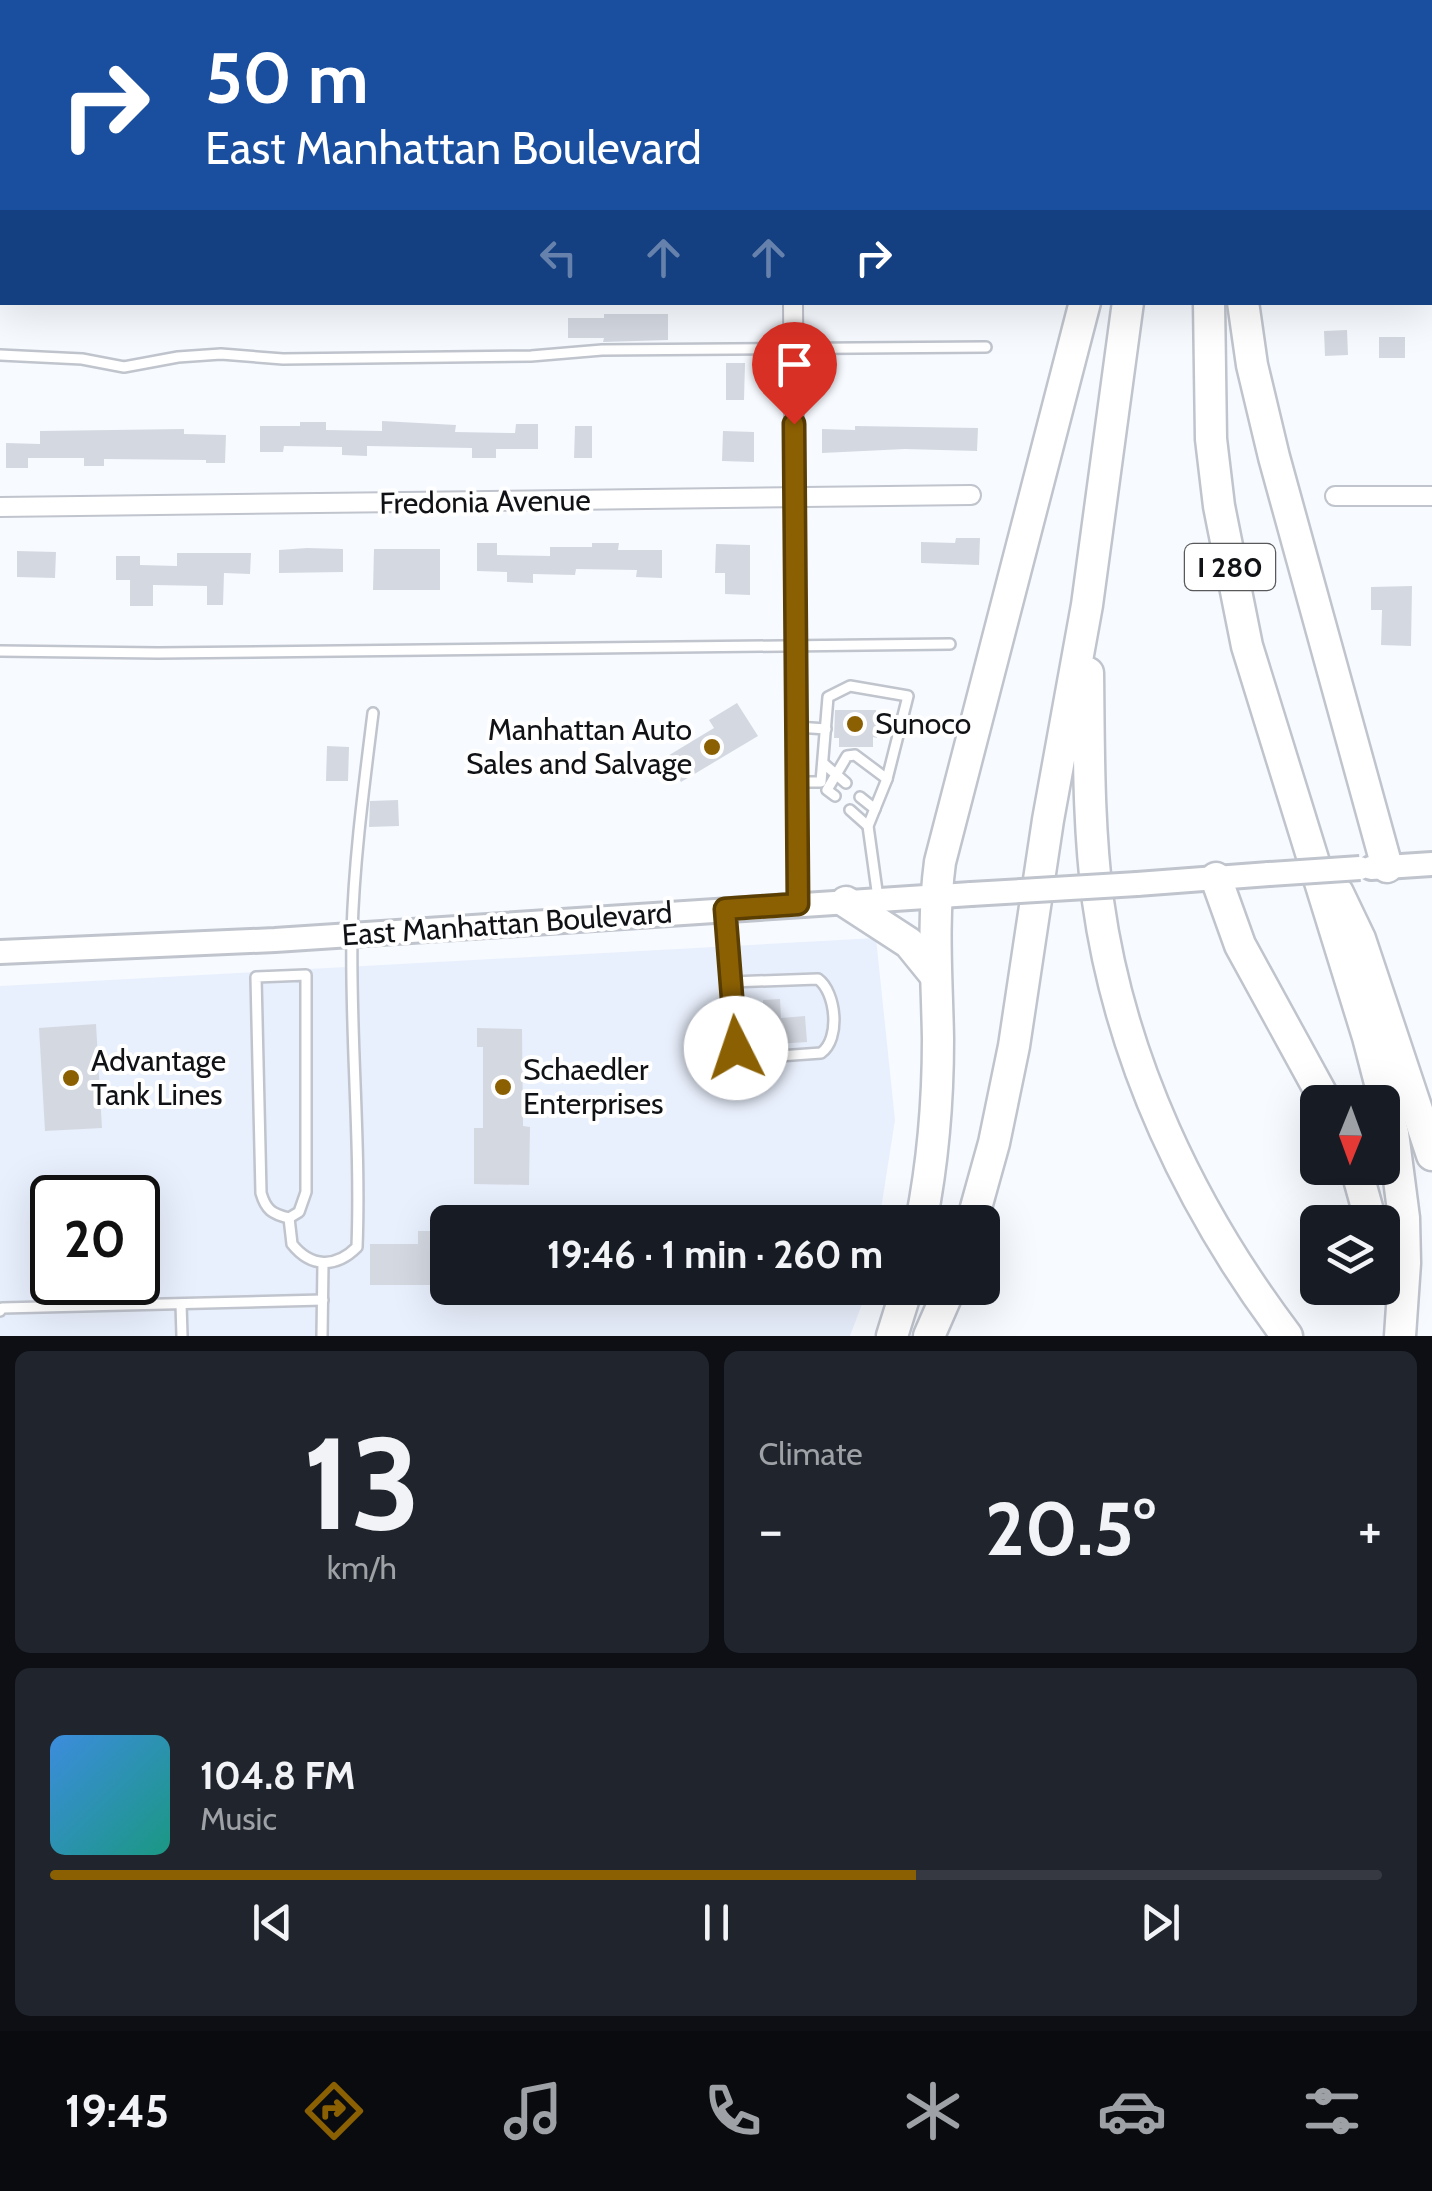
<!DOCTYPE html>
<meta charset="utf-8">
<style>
:root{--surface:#171b24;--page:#20242c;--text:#f1f3f6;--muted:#9ea1a6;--line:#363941;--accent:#8b6003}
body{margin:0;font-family:Cabin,sans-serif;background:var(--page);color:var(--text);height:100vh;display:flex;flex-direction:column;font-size:38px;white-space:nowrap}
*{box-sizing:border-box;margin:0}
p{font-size:32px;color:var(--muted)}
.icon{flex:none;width:55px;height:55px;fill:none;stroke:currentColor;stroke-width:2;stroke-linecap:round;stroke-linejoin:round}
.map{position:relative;height:1336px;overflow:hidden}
.details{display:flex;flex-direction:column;gap:15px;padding:15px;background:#0d0f14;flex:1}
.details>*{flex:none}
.guide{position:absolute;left:0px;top:0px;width:1432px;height:305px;box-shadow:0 10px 40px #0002;background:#1a4fa0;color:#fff;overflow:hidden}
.needle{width:65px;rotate:181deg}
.buttons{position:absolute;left:1300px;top:1085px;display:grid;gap:20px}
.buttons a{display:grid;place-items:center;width:100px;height:100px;border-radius:15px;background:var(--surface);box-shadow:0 10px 40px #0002;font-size:50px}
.speed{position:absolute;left:30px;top:1175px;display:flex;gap:20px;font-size:50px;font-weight:700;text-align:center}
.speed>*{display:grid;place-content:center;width:130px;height:130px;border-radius:50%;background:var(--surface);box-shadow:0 10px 40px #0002;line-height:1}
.speed .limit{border:5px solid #111;border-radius:15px;background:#fff;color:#111}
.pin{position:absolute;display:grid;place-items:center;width:85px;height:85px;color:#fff;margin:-102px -42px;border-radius:50% 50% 50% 0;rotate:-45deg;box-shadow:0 0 10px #0007}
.pin .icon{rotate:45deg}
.me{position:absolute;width:110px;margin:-55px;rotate:356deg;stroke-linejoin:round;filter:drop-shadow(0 0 8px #0008)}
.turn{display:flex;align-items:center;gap:35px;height:210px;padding:0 40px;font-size:45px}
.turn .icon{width:130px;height:130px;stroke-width:2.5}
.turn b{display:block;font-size:70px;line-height:85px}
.lanes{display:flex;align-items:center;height:95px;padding:0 40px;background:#0003;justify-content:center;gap:50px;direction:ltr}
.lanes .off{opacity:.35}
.big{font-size:75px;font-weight:800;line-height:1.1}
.details .card{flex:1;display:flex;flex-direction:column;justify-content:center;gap:15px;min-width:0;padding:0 35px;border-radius:15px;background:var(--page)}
.details .dial{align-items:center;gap:0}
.dial b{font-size:130px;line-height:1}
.song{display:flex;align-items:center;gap:30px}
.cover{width:120px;height:120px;border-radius:15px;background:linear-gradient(135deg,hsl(210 70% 55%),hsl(170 70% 35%))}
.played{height:10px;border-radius:5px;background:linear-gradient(90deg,var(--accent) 65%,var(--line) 65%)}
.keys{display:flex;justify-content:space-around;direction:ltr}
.heat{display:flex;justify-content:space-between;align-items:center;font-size:55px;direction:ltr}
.details .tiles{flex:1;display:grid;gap:15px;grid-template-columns:1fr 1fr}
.card:last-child{grid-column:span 2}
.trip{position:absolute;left:430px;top:1205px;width:570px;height:100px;border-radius:15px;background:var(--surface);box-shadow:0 10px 40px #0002;font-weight:800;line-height:100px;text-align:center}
.menu{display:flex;height:160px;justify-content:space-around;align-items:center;background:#090b0e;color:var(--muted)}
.menu .icon{width:70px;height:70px}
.menu .selected{color:var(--accent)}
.menu b{font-size:45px;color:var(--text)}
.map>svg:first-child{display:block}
.built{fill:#e9f0fd;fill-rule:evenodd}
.building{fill:#d4d8e1}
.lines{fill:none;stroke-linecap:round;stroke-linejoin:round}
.lane-casing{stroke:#c0c4cd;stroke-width:14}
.street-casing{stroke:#c0c4cd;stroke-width:22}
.secondary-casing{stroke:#c0c4cd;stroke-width:28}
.highway-casing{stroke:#c0c4cd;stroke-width:35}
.lane{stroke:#fff;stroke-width:9}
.street{stroke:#fff;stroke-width:18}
.secondary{stroke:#fff;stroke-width:22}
.highway{stroke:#fff;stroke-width:30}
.secondary-bridge-casing{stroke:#c0c4cd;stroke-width:28;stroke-linecap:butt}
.secondary-bridge{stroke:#fff;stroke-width:22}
.route-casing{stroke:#5a3e02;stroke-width:25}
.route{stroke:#8b6003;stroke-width:18}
.poi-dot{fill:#8b6003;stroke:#fff;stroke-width:4}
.labels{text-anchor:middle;stroke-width:8;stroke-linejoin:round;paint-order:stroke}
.shield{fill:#fff;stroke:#58595b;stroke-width:2.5}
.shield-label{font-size:28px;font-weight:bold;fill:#101215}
.street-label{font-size:30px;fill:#101215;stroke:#fff}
.poi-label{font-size:30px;fill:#101215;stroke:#fff;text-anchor:start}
</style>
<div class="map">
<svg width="1432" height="1336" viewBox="0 0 1432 1336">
<rect width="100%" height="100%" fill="#f7faff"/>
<path class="built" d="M876,938L895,1120L879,1222H448V1288H868L850,1336H0V986ZM52,1198H138V1282H52Z"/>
<g class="building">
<path d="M604,314H668V340L603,342L604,338H568V318H604Z"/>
<path d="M1347,330L1348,355L1325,356L1324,331Z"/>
<rect x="1379" y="337" width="26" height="21"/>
<path d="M726,363H745L744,400H726Z"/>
<path d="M382,421L456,425L455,432L515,433L516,424H538V449H496V458H472V448L367,446V456L342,455V447L284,446L283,452H260V426H300V422H326V430L382,431Z"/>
<path d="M575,426H592V458H574Z"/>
<path d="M855,426L978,428L977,451L905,449L822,453V429L855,430Z"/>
<path d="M184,429V434L226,435L225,463H206V460L104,459V466H84V458H28V468H6V443L40,444V431Z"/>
<path d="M723,431L754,432V462L722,461Z"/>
<path d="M956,538H980L979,565L921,563V542L955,543Z"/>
<path d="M477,543H497V555L550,556V547H592V543H619L618,550H662V578L636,577L637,570L576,569L575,575L533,574V583L507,582V572L477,571Z"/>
<path d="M716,544L750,545V595L725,594V573H715Z"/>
<path d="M307,548L343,549V572L279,573V550Z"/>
<path d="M374,549H440V590H373Z"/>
<path d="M17,551L56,552L55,578L17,577Z"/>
<path d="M177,553H251L250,574L224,573L223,605H207V586L153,585V606H130V580H116V556H140V565L177,566Z"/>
<path d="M1412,586L1411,646L1381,645L1382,610H1371V587Z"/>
<path d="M737,703L758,736L681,782L666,757L714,728L709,720Z"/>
<path d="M835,710H876L877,738L873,737V747H839V738H834Z"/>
<path d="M327,746L349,747L348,781H326Z"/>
<path d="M398,800L399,826L369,827L370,801Z"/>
<path d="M780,999L781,1018L805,1016L807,1042L762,1045L763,1000Z"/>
<path d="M96,1024L102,1128L45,1131L39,1028Z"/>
<path d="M477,1028L522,1029L523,1126L530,1127L529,1185L474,1184V1128H483V1047H477Z"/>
<path d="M418,1231H448V1285H370V1244H418Z"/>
</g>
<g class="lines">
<defs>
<g id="lane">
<path d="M1310,0V2"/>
<path d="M0,355L82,359L124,367L178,357L221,354L283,359L531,356L602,350L986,347"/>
<path d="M0,651L158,653L950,644"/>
<path d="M797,727L826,729"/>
<path d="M823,763L846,783"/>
<path d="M797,782H821L828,697L850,686L908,696L887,779L868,826L878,898"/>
<path d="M835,796L827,790L847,756L855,755L887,779"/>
<path d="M860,797L875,809"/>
<path d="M850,810L868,826"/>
<path d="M725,911L736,1048L741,1055L750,1058L821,1053C841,1039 836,992 818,979L731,982"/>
<path d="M306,975V1192L299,1212L289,1218C272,1214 266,1210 261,1193L256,977Z"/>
<path d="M289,1218L292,1244C311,1268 336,1268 357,1247C361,1142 350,1038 352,933C354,860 364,786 373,713"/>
<path d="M181,1304L182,1336"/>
<path d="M0,1311L2,1308L323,1300"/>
<path d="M322,1336L323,1263"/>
</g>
<g id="street">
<path d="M791,0V2"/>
<path d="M124,2L125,0"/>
<path d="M1430,195H1432"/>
<path d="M0,288L2,282"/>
<path d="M793,302L798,903"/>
<path d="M1335,496H1432"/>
<path d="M0,507L971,495"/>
</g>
<g id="secondary">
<path d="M1371,868L1432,864"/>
<path d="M1137,884L1269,874"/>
<path d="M0,952L275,940L971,894"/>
</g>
<g id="highway">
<path d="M1210,0V2"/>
<path d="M1156,2V0"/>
<path d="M1209,302L1211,439L1219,506L1247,646L1368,1037L1393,1133L1404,1218L1405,1263L1400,1336"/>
<path d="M1243,302L1252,365L1274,457L1387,867"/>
<path d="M1088,673C1089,749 1088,825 1098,901C1120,1060 1191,1209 1287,1336"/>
<path d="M1216,878L1240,945L1326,1102"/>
<path d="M1338,893L1360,939L1432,1155"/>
<path d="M846,902L909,943L935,975"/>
<path d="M1356,1168L1371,1222"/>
<path d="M921,1222C933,1162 938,1100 938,1039C937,979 932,922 940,862L1085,302"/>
<path d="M972,1222L994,1143L1014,1046L1048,820L1087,605L1128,302"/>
<path d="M892,1336L907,1288"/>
<path d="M929,1336L950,1288"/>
</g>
</defs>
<use href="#lane" class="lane-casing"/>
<use href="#street" class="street-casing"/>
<use href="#secondary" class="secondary-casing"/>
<use href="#highway" class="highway-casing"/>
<use href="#lane" class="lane"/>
<use href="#street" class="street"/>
<use href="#secondary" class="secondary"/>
<use href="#highway" class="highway"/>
<defs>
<g id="secondary-bridge">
<path d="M1269,874L1360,868"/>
<path d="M971,894L1137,884"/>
</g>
</defs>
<use href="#secondary-bridge" class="secondary-bridge-casing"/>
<use href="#secondary-bridge" class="secondary-bridge"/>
</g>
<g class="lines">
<defs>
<path id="route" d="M736,1048L725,909L798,904L794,424"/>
</defs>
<use href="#route" class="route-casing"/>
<use href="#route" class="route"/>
</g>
<g class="poi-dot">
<circle cx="855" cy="724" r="10"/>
<circle cx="712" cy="747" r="10"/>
<circle cx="71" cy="1078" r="10"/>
<circle cx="503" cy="1087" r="10"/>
</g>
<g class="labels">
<rect class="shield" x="1185" y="544" width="90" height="46" rx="8"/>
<g class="shield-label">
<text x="1230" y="577">I 280</text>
</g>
<g class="street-label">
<text transform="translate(485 502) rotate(-1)" y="10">Fredonia Avenue</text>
<text transform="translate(507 924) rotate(-4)" y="10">East Manhattan Boulevard</text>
</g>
<g class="poi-label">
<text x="875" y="734">Sunoco</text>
<text x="692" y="740" text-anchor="end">Manhattan Auto<tspan x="692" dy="34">Sales and Salvage</tspan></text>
<text x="91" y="1071">Advantage<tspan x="91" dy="34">Tank Lines</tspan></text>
<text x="523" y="1080">Schaedler<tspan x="523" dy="34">Enterprises</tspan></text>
</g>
</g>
</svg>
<div class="buttons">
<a><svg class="needle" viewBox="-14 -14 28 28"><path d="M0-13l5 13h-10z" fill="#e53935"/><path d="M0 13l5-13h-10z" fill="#9ea1a6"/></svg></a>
<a><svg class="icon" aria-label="layers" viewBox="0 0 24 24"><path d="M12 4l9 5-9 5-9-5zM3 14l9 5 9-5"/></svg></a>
</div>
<div class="speed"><div class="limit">20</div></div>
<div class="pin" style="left:794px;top:424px;background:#d93025"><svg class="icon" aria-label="arrive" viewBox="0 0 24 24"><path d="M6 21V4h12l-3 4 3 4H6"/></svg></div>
<svg class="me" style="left:736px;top:1048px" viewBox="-20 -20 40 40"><circle r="19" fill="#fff"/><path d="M0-13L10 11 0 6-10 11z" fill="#8b6003"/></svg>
<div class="trip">19:46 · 1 min · 260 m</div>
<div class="guide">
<div class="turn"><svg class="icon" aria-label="right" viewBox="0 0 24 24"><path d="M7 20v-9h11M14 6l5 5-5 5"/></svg><div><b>50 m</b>East Manhattan Boulevard</div></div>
<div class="lanes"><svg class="icon off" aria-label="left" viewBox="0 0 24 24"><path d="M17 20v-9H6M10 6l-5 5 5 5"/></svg><svg class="icon off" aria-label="ahead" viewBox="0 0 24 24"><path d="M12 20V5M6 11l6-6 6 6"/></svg><svg class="icon off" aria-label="ahead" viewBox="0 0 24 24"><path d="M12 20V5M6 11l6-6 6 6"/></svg><svg class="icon" aria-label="right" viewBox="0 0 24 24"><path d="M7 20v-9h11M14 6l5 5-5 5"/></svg></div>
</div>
</div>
<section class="details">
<div class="tiles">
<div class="card dial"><b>13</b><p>km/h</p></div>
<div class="card"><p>Climate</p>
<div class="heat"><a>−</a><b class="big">20.5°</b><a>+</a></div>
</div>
<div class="card">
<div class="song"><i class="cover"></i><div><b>104.8 FM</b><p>Music</p></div></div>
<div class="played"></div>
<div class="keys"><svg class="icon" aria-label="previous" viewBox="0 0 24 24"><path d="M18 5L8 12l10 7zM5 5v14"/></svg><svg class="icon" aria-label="pause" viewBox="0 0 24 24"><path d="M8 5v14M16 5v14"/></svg><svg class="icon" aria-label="next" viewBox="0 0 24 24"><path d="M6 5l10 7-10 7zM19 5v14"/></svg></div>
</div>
</div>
</section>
<nav class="menu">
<b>19:45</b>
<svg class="icon selected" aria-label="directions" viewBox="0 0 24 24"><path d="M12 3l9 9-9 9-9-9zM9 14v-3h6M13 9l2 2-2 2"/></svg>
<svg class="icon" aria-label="music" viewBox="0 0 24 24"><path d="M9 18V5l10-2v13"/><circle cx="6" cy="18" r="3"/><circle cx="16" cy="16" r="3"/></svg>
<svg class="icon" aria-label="phone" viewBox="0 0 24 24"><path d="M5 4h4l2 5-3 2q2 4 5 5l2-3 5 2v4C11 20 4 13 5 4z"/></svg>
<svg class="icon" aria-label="climate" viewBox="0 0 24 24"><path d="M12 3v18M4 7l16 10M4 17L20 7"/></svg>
<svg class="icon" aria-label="car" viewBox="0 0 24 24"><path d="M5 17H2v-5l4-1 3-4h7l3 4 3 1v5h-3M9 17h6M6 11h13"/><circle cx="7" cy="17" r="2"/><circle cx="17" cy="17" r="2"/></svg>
<svg class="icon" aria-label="filters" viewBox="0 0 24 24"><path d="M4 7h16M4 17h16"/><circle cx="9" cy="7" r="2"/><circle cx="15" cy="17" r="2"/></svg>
</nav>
